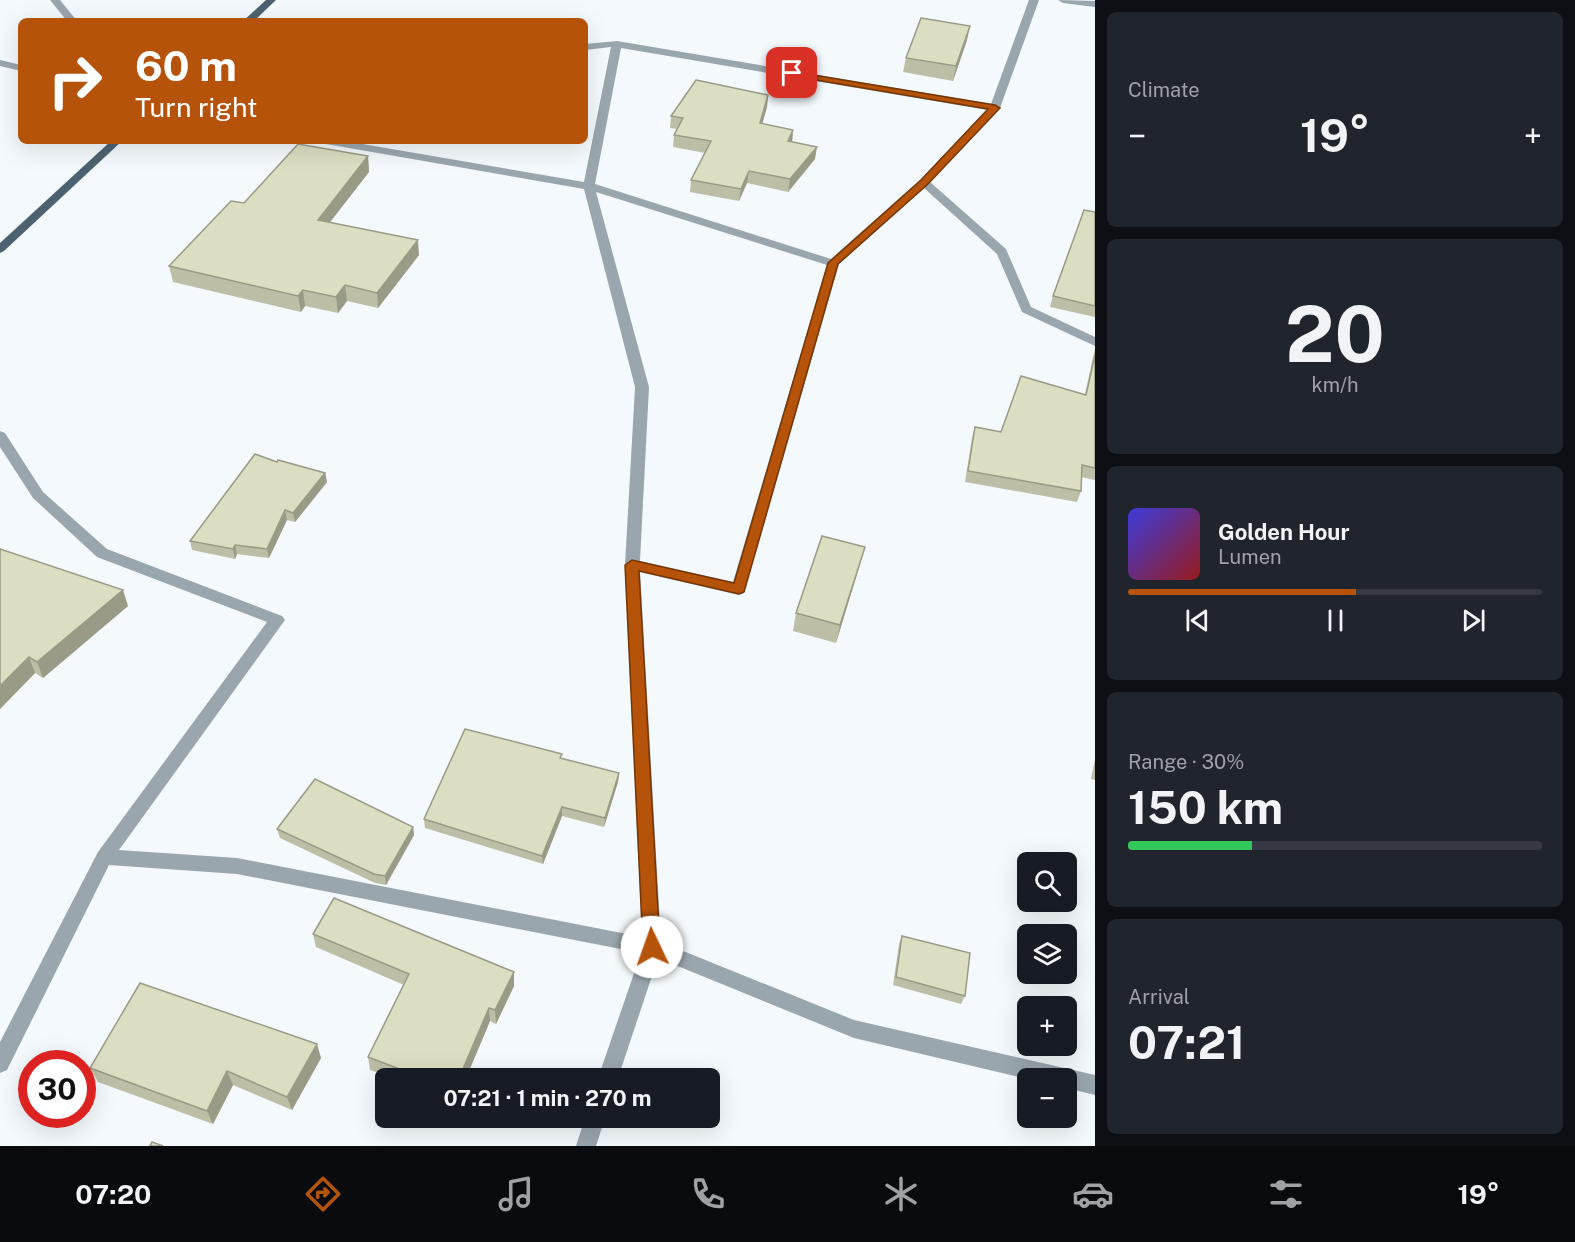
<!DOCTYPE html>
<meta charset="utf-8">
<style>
:root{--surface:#171b24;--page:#20242c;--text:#f1f3f6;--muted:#9ea1a6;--line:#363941;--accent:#b45309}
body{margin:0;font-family:"Public Sans",sans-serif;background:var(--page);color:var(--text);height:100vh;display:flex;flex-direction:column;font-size:22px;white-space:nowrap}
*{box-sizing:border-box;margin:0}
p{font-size:20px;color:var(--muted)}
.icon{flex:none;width:33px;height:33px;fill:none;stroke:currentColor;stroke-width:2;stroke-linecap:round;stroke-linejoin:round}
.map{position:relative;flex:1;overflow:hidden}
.sheet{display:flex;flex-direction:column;gap:12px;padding:12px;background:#0d0f14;width:480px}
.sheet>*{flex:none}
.guide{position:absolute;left:18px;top:18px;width:570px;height:126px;border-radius:9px;box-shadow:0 6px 24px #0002;background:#b45309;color:#fff;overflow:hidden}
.tools{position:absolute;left:1017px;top:852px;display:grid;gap:12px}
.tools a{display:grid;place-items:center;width:60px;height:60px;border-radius:9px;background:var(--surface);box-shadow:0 6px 24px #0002;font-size:30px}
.speed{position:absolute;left:18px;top:1050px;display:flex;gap:12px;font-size:30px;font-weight:700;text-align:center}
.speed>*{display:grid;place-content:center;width:78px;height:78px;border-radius:50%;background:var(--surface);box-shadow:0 6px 24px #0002;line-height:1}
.speed .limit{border:9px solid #d22;background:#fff;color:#111}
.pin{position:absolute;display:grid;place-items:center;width:51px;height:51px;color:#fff;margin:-26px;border-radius:12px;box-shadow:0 3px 9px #0006}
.me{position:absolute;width:66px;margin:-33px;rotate:357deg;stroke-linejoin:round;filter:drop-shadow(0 0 4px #0008)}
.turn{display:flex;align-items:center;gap:21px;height:126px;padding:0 18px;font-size:27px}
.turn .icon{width:78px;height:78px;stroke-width:2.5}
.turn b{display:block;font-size:42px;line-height:51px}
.big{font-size:45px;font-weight:700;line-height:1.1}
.sheet .tile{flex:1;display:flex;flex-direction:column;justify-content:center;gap:9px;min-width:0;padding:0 21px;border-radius:9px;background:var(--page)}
.sheet .dial{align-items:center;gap:0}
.dial b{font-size:78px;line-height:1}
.song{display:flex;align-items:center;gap:18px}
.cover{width:72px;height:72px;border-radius:9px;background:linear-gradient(135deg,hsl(240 70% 55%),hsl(0 70% 35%))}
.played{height:6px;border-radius:3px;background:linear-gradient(90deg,var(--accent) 55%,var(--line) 55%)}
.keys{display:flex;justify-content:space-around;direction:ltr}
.heat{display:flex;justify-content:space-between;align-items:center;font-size:33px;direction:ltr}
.charge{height:9px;border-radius:4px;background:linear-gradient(90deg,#34c759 30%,var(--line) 0)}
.trip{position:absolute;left:375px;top:1068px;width:345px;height:60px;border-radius:9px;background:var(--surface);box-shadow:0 6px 24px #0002;font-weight:700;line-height:60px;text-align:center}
.tab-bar{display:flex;height:96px;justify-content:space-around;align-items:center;background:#090b0e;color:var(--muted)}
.tab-bar .icon{width:42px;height:42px}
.tab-bar .active{color:var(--accent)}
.tab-bar b{font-size:27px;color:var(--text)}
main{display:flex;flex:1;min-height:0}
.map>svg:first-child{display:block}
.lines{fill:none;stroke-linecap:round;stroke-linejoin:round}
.minor{fill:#9aa6ae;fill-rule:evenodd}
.major{fill:#4d6270;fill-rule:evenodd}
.wall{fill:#bcbfa5}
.shaded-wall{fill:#999b86}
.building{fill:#dbdec0;stroke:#999b86;stroke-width:1.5}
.route{fill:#b45309;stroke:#753606;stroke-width:1.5}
</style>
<main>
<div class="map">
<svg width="1095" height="1146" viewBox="0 0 1095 1146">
<rect width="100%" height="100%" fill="#f3f9fc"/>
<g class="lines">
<g class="minor">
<path d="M50,0H60L77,21H67Z"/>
<path d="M1029,0H1039L1000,108L930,182L1006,249L1031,307L1095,337V346L1022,312L997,254L924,188L839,264L744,593L739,595L640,572L661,942L854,1020L1095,1075V1095L1066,1088V1078L1028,1079L854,1038L658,958L618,1078H598L641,953L237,874L109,865L7,1070L0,1073V1042L98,852L267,622L97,557L33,498L0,447V431L5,433L43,492L107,549L282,616L285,620L119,850L237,858L642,937L625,565L635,387L584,189L326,144L321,141H345L584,182L611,47L585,50V44L617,41L991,104ZM621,48L987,110L920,180L831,259L595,184ZM596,192L827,265L733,582L640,561L649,387Z"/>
<path d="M1058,0L1095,1V7L1063,3Z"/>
<path d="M0,60L21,65V71L0,66Z"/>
<path d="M585,1118H605L596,1146H576Z"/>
</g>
<g class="major">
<path d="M266,0H276L254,21H243Z"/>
<path d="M111,141H122L4,251L0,253V243Z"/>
</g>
</g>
<g class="wall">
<path d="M967,40L953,81L903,72L906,58Z"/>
<path d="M768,95L767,107L762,124L793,130L792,141L815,159L788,192L747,183L739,201L690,192L691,180L705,153L673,147L674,135L677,129L670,128L671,116Z"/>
<path d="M368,156L369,172L330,222L419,255L378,308L347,301L338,313L305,306L301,312L173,282L169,266L244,203Z"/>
<path d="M1095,212V317L1050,307L1053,296Z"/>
<path d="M1095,348V480L1081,477V491L1077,502L965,482L972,438L975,427L1001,432L1085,394Z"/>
<path d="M277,462L325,473L327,482L295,522L287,520L269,558L237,554L235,559L192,550L190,541Z"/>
<path d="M865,547L860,564L836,643L793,631L796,613Z"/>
<path d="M0,549L128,606L43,678L35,673L0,709Z"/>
<path d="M562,758L619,773L618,782L604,827L562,816L543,864L425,828L424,819Z"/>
<path d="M1095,759V780L1091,779Z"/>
<path d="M413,827L414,835L386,885L375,883L280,838L277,829Z"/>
<path d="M313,934L514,986L496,1024L490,1021L466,1078H393L370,1070L368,1057L404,985L316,947Z"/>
<path d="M902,936L965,996L961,1004L893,985L899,944Z"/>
<path d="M321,1058L292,1110L233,1085L213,1124L98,1082L90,1068Z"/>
</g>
<g class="shaded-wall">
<path d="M970,26L967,40L953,81L956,66Z"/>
<path d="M768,95L767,107L759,135L760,123Z"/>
<path d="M793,130L792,143L788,141Z"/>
<path d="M817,147L815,159L788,192L790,179Z"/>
<path d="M368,156L369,172L320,235L318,220Z"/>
<path d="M749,171L747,183L739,201L741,189Z"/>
<path d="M418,240L419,255L378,308L377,293Z"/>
<path d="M345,285L347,301L338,313L336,297Z"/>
<path d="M303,290L305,306L301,312L298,296Z"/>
<path d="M325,473L327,482L295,522L293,513Z"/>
<path d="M285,510L287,520L269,558L267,549Z"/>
<path d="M235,545L237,554L235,559L233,549Z"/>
<path d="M865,547L860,564L836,643L840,625Z"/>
<path d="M123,590L128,606L43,678L37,662Z"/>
<path d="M29,657L35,673L0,709V686Z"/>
<path d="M619,773L618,782L604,827L605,818Z"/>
<path d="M562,807V816L543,864L542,856Z"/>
<path d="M413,827L414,835L386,885L385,876Z"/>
<path d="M514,972V986L496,1024L495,1010Z"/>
<path d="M489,1008L490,1021L466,1078H459Z"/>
<path d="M317,1044L321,1058L292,1110L287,1097Z"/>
<path d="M227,1071L233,1085L213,1124L207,1111Z"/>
</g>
<g class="building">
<path d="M921,18L970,26L956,66L906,58Z"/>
<path d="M696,80L768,95L760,123L793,130L788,141L817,147L790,179L749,171L741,189L691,180L711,141L674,135L683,118L671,116Z"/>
<path d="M298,144L368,156L318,220L418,240L377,293L345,285L336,297L303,290L298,296L169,266L231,201L244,203Z"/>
<path d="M1084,210L1095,212V306L1053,296Z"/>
<path d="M1095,355V468L1082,465L1081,491L968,471L975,427L1001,432L1021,376L1086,395Z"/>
<path d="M255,454L277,462L278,460L325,473L293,513L285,510L267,549L235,545L233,549L190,541Z"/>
<path d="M822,536L865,547L840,625L796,613Z"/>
<path d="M0,549L123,590L37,662L29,657L0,686Z"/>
<path d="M465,729L562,754L560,758L619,773L605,818L562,807L542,856L424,819Z"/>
<path d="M315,779L413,827L385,876L374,874L277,829Z"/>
<path d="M334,898L514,972L495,1010L489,1008L459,1078H423L368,1057L409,974L313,934Z"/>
<path d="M902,936L970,953L965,996L896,977Z"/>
<path d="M140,983L317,1044L287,1097L227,1071L207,1111L90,1068Z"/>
<path d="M152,1142L163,1146H150Z"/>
</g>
<path class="route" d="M789,71L995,105L1000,108L928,184L838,264L744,592L739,594L639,571L660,947L658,953L652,955L646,953L643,947L625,565L632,560L734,583L828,263L921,180L988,109L792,76L789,75Z"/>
</svg>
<div class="tools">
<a><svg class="icon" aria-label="search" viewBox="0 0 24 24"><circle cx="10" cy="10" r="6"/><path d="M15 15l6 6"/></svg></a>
<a><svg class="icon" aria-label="layers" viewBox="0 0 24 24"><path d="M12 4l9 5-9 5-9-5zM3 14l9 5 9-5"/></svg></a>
<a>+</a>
<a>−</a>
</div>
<div class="speed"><div class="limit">30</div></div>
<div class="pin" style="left:792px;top:73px;background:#d93025"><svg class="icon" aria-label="arrive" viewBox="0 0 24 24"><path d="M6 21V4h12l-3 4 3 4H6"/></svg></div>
<svg class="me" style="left:652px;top:947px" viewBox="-20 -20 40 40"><circle r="19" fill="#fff"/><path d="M0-13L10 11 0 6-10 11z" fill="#b45309"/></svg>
<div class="trip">07:21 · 1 min · 270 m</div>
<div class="guide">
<div class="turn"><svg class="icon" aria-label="right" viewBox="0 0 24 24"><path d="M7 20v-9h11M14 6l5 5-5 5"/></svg><div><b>60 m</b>Turn right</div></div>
</div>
</div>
<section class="sheet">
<div class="tile"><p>Climate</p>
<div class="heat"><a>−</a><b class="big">19°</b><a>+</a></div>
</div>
<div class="tile dial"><b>20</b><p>km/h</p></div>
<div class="tile">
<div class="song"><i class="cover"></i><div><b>Golden Hour</b><p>Lumen</p></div></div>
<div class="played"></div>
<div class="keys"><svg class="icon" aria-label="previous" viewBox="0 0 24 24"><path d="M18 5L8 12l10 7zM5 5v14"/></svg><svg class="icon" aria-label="pause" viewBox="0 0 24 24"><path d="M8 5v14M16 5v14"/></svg><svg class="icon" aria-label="next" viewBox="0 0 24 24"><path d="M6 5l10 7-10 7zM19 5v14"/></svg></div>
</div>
<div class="tile"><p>Range · 30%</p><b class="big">150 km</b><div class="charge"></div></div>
<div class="tile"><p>Arrival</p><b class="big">07:21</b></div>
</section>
</main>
<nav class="tab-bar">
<b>07:20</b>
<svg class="icon active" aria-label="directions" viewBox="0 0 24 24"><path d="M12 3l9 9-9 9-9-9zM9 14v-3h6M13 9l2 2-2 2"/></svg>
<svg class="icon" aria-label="music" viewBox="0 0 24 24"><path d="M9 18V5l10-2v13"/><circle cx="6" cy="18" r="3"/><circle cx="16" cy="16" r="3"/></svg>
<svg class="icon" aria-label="phone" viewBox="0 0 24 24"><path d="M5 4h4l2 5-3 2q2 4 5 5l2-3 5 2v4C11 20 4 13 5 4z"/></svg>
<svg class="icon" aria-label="climate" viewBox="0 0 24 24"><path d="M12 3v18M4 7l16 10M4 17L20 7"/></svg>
<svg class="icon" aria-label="car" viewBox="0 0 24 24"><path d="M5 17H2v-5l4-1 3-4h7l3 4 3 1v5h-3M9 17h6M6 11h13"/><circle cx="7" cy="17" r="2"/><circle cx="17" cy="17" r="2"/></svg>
<svg class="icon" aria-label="filters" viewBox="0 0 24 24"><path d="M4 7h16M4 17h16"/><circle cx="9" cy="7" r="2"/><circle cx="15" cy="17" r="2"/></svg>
<b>19°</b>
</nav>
